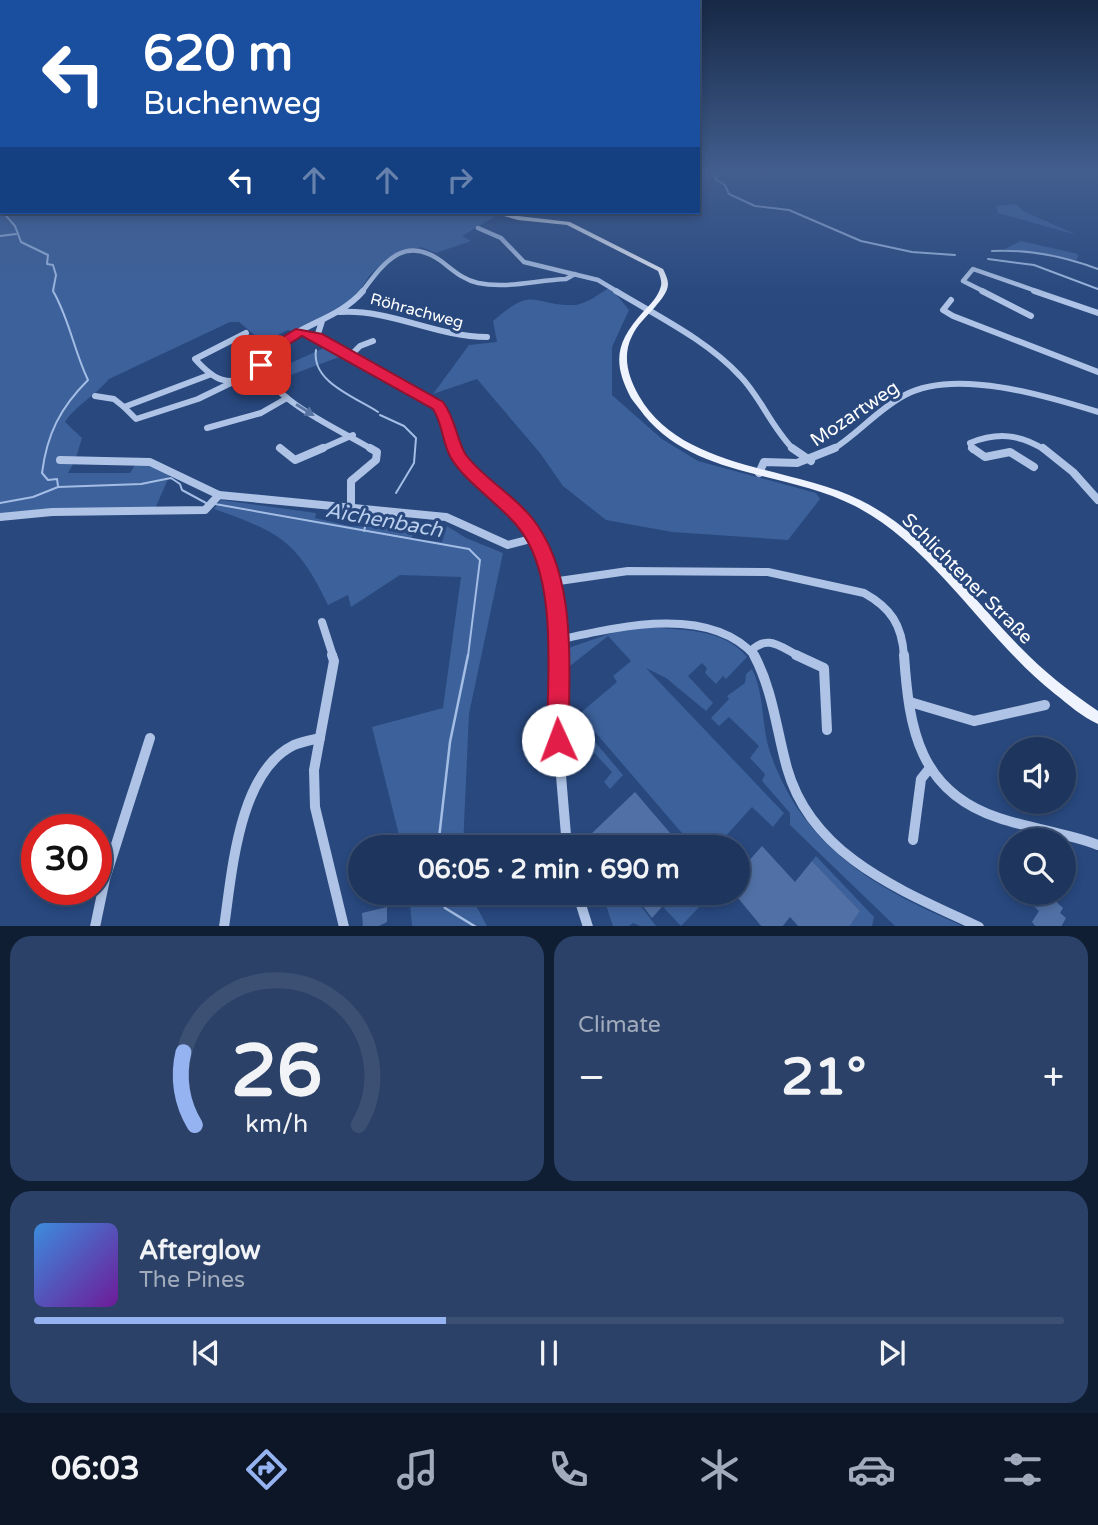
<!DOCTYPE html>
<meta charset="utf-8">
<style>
:root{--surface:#1e365e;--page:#2b4167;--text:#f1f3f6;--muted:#a1abbc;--line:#3c5073;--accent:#95b2f1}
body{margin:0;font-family:"Varela Round",sans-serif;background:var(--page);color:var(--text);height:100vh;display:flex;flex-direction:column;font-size:26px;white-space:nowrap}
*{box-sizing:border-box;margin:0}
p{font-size:23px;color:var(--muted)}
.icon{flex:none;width:38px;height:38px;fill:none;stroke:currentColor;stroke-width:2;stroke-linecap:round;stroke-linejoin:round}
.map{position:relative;height:926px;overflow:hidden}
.panel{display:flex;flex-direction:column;gap:10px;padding:10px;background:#101e34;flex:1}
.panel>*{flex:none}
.guide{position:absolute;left:0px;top:0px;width:700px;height:214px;box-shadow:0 4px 10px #0003,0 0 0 2px var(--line);background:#1a4fa0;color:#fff;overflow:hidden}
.fabs{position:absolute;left:999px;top:737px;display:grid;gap:14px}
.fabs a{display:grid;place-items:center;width:77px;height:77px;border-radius:50%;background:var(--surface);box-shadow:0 4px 10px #0003,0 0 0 2px var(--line);font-size:35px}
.speed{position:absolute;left:21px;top:814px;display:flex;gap:14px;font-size:35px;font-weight:700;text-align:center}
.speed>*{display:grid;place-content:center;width:91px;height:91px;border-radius:50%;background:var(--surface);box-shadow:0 4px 10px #0003,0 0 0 2px var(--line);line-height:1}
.speed .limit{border:10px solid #d22;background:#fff;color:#111}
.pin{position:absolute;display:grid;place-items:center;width:60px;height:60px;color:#fff;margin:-30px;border-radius:14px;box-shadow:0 4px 10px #0006}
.me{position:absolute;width:77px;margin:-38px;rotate:358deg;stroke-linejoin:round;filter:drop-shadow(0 0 5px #0008)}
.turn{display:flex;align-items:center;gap:24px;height:147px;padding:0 28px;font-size:32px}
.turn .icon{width:91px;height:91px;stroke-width:2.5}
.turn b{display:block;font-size:49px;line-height:60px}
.lanes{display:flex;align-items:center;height:66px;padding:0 28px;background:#0003;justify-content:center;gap:35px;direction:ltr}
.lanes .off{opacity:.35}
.big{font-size:52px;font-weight:700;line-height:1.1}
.panel .card{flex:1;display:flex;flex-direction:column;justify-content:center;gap:10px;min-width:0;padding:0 24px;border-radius:21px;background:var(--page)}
.panel .dial{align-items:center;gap:0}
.dial svg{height:182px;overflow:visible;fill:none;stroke:var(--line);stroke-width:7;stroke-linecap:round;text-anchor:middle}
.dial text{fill:var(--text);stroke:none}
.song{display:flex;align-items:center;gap:21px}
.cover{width:84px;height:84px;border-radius:10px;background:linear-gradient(135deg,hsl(210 70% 55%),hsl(280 70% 35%))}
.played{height:7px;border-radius:4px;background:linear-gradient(90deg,var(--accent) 40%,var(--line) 40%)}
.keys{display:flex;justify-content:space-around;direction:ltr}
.heat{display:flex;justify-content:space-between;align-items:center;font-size:38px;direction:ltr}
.panel .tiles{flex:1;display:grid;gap:10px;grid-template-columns:1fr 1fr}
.card:last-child{grid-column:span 2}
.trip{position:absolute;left:348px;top:835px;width:402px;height:70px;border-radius:35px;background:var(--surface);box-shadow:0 4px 10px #0003,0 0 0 2px var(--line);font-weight:700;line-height:70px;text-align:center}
.tabs{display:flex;height:112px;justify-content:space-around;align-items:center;background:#0c1626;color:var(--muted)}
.tabs .icon{width:49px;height:49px}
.tabs .current{color:var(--accent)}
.tabs b{font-size:32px;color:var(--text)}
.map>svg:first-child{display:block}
.green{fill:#3c619b}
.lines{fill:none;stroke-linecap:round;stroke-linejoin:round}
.stream-far1{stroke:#a3bde5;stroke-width:2}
.stream{stroke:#a3bde5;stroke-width:2.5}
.building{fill:#5171a6}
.minor-far3{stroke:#aec3e5;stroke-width:4.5}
.minor-far2{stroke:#aec3e5;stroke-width:6}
.minor-far1{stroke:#aec3e5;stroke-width:8}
.minor{stroke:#aec3e5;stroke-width:10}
.major{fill:#eef3fd;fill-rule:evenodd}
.oneway{fill:#5773a2}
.route{fill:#e11d48;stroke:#92132f;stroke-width:2}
.labels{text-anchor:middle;stroke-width:6;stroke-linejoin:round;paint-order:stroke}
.far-street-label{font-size:16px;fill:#fff;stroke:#28487e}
.street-label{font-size:19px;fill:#fff;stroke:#28487e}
.water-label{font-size:21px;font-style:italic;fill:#b9cdec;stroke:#28487e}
</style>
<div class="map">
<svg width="1098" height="927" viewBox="0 0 1098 927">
<rect width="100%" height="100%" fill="#28487e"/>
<g class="green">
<path d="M0,171L2,212H484L494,217L462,236L471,241L436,253L421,247L389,257L369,276L357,296L336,311L295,332L288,330L263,342L239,322H230L109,379C96,395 73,408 65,422L82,438L75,461L68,473H130L137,462L171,472L155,509L0,517Z"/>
<path d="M1016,204L1023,211L1077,235L998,213L996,206Z"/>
<path d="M1021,241L1078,254L1077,260L1005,249Z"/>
<path d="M610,287L629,310L612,347V395L662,439L698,461L816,493L820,499L788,540L672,532L606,520L563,486L540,453L477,379L433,394L469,345L497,342L493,321C535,284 531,306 575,305C586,304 601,293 610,287Z"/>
<path d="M326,347L342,356L280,379L273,371Z"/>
<path d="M221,500L316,513L315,518L350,526L413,529L412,539L442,542L447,526L466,538L503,553L469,714L463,847H402L372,727L443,708L461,577L400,575L351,607L348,595L328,605C297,540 279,532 214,509Z"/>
<path d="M647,627C680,630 724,628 747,657L726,679L723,676L716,684L705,673L707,668L702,663L688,676L713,703L706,711L666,678L646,668L784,813L773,827L752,807L716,847H694L595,732L590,736L623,775L610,789L604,782L612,772L576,733L567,739V713L570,711L578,715L617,682L613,676L631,661L608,636L570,666L569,701L566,703V653L571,647L624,629Z"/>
<path d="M752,669C765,695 761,725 770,752C803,848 875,888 963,926H895L790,825V813L762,781L765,774L750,758L759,746L729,717L719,726L711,718L729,699L727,696L745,683L746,674Z"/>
<path d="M816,856L874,917L872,926H849L860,911L812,861Z"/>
<path d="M409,893H469L487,926H412Z"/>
<path d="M602,893H631L656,926H640L633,923L629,926H613Z"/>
<path d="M679,893H701L707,899L681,926L664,908Z"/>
</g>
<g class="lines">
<g class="stream-far1">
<path d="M719,171L715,179L725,185L729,194L755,206L789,210L861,241L912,252L955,255"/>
<path d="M1,210L15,226L21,242L48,255L47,264L53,265L56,275L53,291C69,318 74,351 88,380C60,408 47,434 42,473L48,480L57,479L58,486"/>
<path d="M0,236L16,234"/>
<path d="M992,251C1029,249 1063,256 1098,269"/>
<path d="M988,259L1034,265L1098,289"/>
<path d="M316,350C311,382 355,397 378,412"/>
<path d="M380,415L404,426L416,438L414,463L396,493"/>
<path d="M0,503L33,497L58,487L141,484L171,478L180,484L182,490L206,503"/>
<path d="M215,504L469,549L480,560L468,656"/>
<path d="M364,531L366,523L377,513"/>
</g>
<g class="stream">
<path d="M438,847L450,742L468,655"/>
<path d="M439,892L445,908L476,927"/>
</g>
</g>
<g class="building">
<path d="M635,792L682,847H597L589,836Z"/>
<path d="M762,846L795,882L812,861L860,911L849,927H799L790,917L782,927H762L733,892H738V873Z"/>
<path d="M632,892H675L652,918Z"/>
<path d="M1033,892H1046L1063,908L1060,913L1066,918L1061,927H1036L1032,922L1039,911L1028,900Z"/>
<path d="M387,907V922L377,927H363L362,913Z"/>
</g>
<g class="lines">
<g class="minor-far3">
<path d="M478,228L501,238L524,262L598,280L618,292"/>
<path d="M362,292C383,264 403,234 441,261C453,270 463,280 478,283C507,289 537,280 566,279L575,274"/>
<path d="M985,292L963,281L973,269L1039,292"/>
</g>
<g class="minor-far2">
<path d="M363,291C335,324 283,326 261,365C273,402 341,430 373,450"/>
<path d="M616,291C657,316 707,340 740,376C760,396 771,427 794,450"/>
<path d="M982,291L1031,316"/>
<path d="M1034,291L1098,313"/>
<path d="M951,300L943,310L953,316L1098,372"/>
<path d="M340,312C391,309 436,337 487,337"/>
<path d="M322,321L317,337L438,405L447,418L456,450"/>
<path d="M246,333L195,359C222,389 229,381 266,377"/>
<path d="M350,356L360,346L373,341"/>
<path d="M209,375L124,407L136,419L198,399L233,382"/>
<path d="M95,396L114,399L124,407"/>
<path d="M207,428L261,413L287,398"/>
<path d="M280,448L282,450"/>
<path d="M319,450L353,435"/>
<path d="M832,450C858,434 878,409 905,395C955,368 1047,396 1098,412"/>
<path d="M973,450L970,443C997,432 1020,434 1045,450"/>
</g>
<g class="minor-far1">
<path d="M280,448L295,460L323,448"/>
<path d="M456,448L458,456L526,523L548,566L558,656"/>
<path d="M792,448L811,461"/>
<path d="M972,448L985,457L1010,452L1034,467"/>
<path d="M1043,448L1073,472L1098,500"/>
<path d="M60,460L150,462L219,495L446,517L508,545L535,538"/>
<path d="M759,473L764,462L797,463L835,448"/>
<path d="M351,507V481L376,460L377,452L370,448"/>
<path d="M0,517L52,512L205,510L219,495"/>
<path d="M552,582L628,571L768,572L864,593C891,608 902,625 904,656"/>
<path d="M322,622L333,656"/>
<path d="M558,640C617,627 709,604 755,656"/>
<path d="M751,651C768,634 780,647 799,656"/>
</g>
<g class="minor">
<path d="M332,655L334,661L314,770L315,807L344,927"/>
<path d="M558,655L556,716L567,847"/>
<path d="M754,655C773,691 776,728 787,768C812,857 903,891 979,927"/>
<path d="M796,655L824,668L827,730"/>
<path d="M904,655C909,729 919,792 999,818C1032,829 1066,833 1098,845"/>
<path d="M910,702L974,721L1045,705"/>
<path d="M913,840L921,779L929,769"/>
<path d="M577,892L588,927"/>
<path d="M95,927L105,879L150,738"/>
<path d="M224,927C232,874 238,772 294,745C302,742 312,740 320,738"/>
</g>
<path class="major" d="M490,212H499L518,216L570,222L663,269C665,273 668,279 668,284C668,292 660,301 655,307C647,316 637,325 632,336C622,356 628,377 639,396C681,470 791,466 860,500C925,532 970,596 1020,647C1043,671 1070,692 1098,711V724C1082,717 1068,704 1055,694C983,637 937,549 855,506C787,471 695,478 644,415C640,409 635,404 631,398C612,362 616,342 643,312C650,305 658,297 661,286C662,281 660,276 658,271L567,225L518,220Z"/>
</g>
<defs><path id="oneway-solid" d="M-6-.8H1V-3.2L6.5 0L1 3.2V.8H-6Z" transform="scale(1.75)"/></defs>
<use class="oneway" href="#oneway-solid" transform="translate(305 410) rotate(32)"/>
<linearGradient id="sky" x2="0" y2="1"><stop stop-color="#162845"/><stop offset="0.57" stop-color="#425e8f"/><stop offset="1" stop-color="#425e8f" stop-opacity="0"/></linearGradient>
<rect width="1098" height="301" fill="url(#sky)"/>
<path class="route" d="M296,329L322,334L443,402C456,419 457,442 466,455C484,479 513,494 532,518C579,577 568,668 569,740L566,747L558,751L550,747L547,740C547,678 559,577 518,527C500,504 466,483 451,458C442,443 443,424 433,409L302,336L275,353L266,368H256L254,365L266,347Z"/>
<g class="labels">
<g class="far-street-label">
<text transform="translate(417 310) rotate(15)" y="6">Röhrachweg</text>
</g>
<g class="street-label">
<text transform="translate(854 413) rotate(-34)" y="7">Mozartweg</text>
<text transform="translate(968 578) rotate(45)" y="7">Schlichtener Straße</text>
</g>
<g class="water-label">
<text transform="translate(384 520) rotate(10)" y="7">Aichenbach</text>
</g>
</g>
</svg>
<div class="fabs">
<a><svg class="icon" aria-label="sound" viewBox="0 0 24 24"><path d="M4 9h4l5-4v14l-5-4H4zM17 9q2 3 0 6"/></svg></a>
<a><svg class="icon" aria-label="search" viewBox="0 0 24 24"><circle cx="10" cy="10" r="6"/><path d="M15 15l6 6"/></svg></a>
</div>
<div class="speed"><div class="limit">30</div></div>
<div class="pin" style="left:261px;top:365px;background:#d93025"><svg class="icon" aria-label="arrive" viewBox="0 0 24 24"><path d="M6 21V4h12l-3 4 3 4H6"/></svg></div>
<svg class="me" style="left:558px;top:740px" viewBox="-20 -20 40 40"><circle r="19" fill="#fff"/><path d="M0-13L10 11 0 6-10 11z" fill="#e11d48"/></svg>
<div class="trip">06:05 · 2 min · 690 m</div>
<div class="guide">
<div class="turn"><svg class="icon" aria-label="left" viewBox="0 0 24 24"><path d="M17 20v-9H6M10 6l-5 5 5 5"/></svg><div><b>620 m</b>Buchenweg</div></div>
<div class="lanes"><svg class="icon" aria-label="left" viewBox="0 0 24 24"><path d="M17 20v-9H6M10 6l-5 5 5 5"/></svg><svg class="icon off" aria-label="ahead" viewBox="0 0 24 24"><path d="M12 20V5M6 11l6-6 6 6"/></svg><svg class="icon off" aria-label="ahead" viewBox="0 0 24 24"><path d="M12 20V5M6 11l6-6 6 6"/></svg><svg class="icon off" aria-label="right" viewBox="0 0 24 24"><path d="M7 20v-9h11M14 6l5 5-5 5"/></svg></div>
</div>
</div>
<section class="panel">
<div class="tiles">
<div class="card dial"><svg viewBox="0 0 100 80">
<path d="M14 69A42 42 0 1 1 86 69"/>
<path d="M14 69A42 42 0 0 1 9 37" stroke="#95b2f1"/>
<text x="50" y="56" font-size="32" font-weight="700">26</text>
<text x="50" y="72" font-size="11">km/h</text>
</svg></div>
<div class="card"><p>Climate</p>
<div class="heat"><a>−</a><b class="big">21°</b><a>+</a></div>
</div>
<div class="card">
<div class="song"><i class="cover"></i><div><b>Afterglow</b><p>The Pines</p></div></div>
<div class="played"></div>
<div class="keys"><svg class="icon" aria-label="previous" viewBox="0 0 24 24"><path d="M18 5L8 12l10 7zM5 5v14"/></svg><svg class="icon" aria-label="pause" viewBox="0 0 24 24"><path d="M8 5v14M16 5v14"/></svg><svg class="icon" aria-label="next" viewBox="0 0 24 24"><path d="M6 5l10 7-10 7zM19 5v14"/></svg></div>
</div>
</div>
</section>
<nav class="tabs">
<b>06:03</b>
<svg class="icon current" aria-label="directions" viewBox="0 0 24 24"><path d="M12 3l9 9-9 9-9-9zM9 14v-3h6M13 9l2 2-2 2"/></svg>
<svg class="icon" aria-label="music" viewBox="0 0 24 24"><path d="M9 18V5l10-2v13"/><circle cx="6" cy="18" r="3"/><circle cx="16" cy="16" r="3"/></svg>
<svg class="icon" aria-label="phone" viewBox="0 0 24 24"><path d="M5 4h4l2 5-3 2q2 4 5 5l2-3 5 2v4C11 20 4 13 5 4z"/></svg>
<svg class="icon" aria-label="climate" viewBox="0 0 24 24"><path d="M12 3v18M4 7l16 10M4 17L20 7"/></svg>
<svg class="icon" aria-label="car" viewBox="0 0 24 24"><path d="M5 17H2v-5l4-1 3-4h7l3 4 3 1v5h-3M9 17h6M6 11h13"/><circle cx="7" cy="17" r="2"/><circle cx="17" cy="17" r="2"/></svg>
<svg class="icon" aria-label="filters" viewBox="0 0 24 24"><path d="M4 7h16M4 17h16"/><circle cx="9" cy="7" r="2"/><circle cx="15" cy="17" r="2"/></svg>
</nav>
